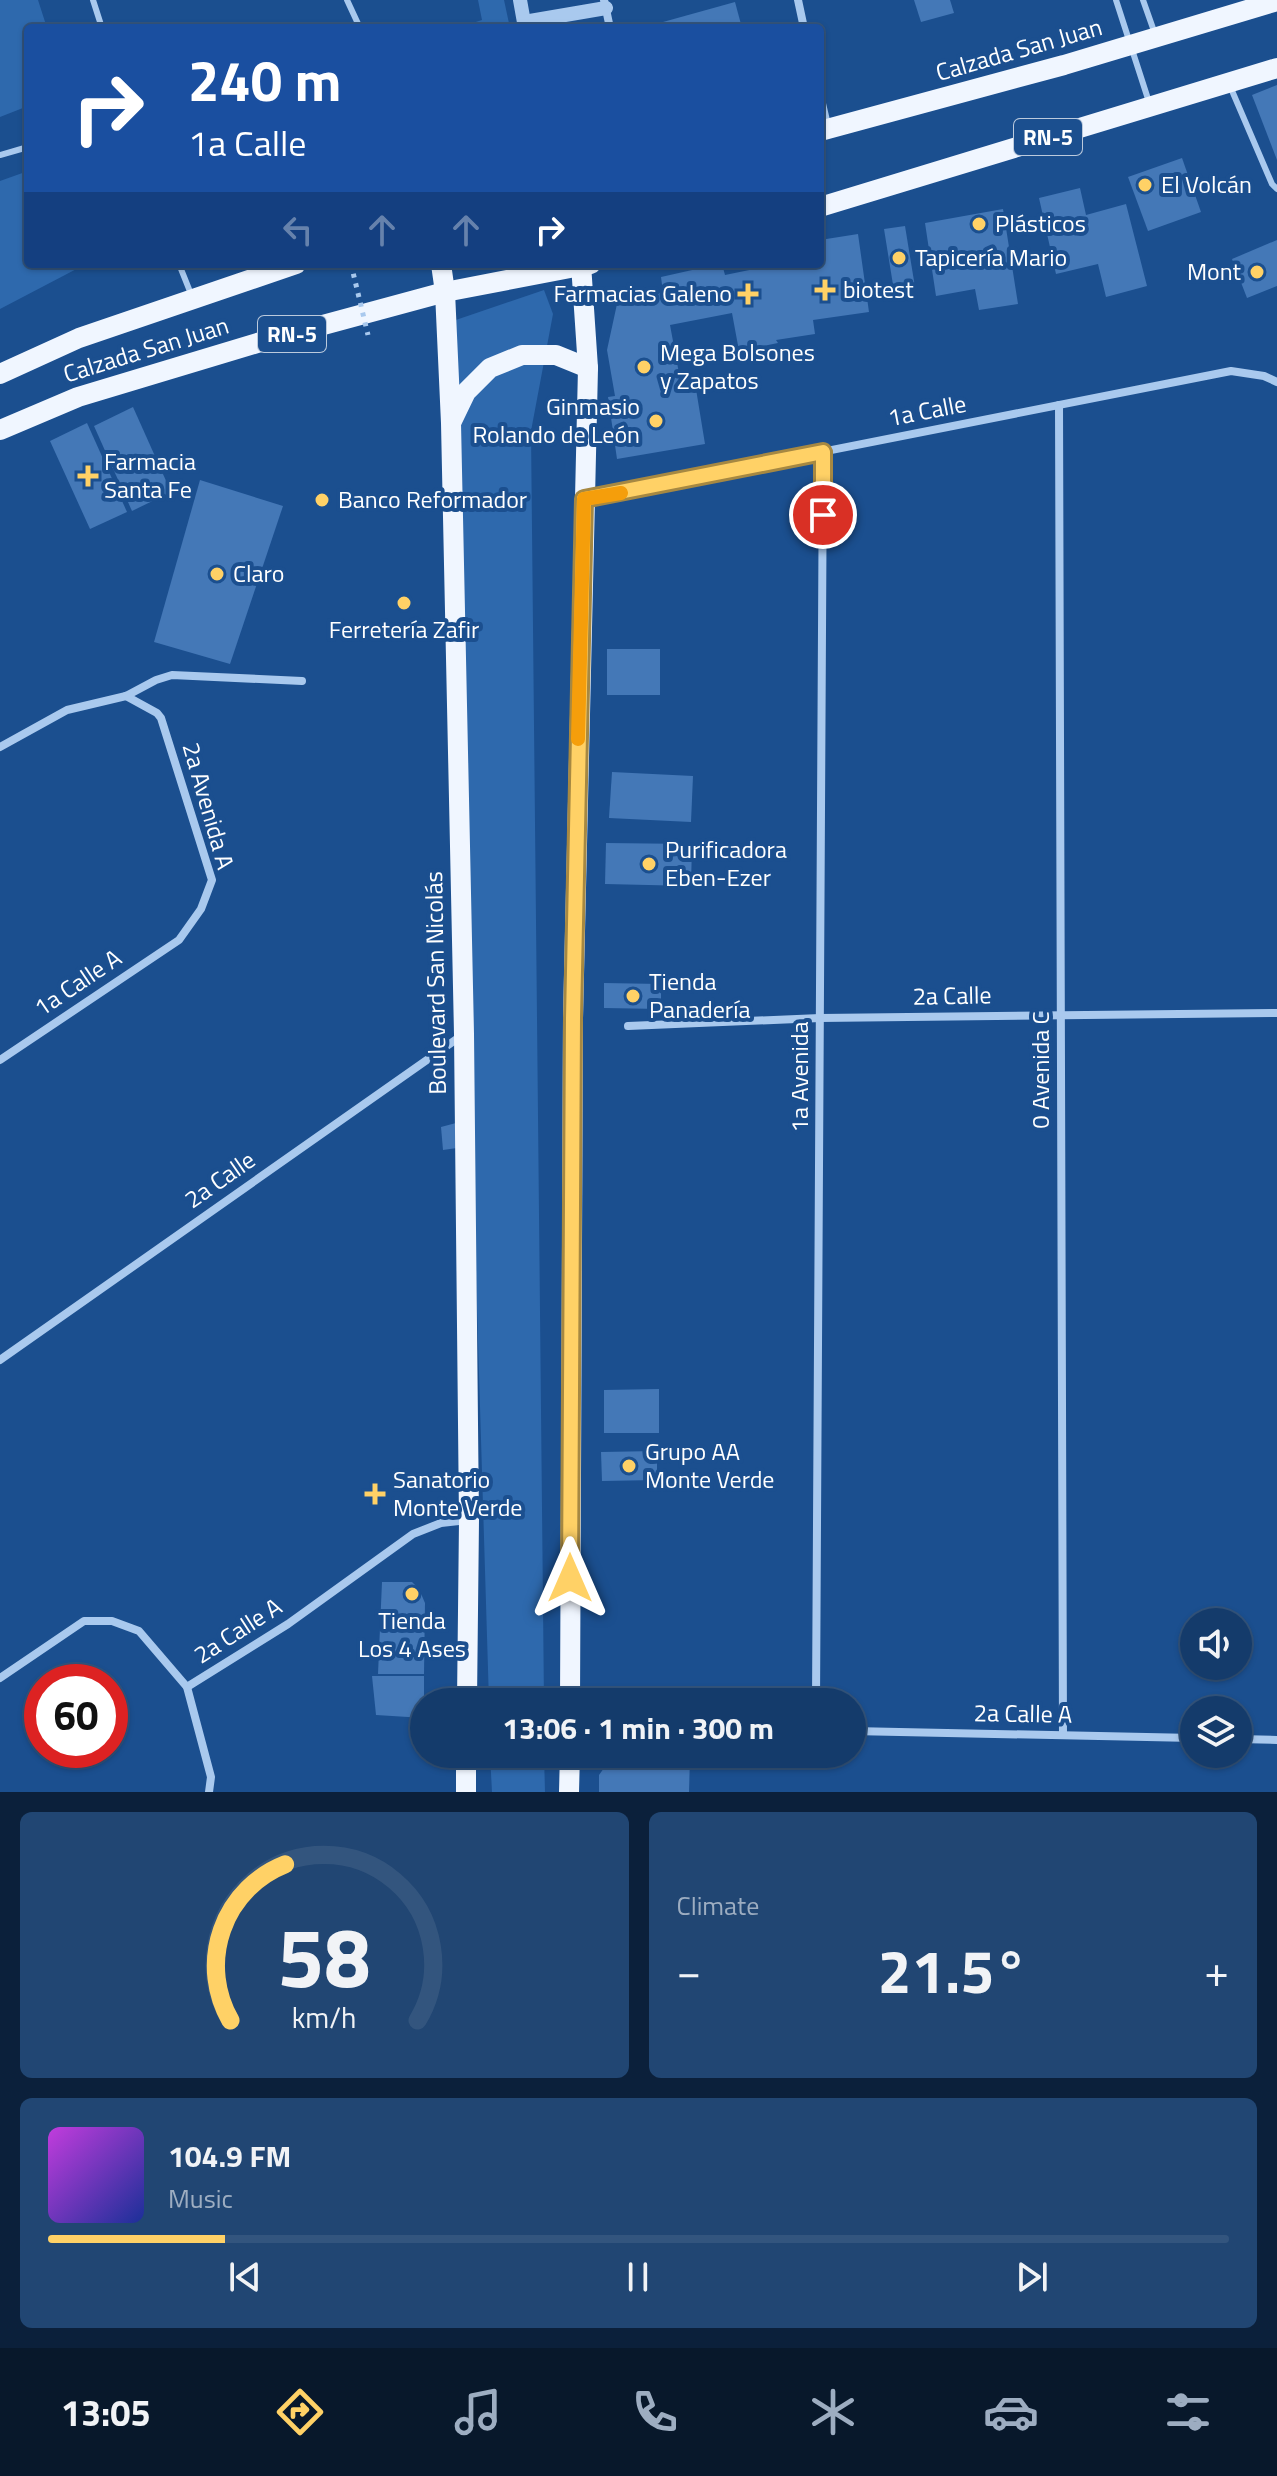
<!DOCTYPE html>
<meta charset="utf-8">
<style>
:root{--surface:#143b6b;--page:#214673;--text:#f1f3f6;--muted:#9dadc1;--line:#33557e;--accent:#ffd166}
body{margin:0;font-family:"Titillium Web",sans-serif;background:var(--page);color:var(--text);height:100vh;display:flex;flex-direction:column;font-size:30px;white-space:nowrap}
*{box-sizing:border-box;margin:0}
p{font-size:26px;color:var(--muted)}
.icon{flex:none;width:44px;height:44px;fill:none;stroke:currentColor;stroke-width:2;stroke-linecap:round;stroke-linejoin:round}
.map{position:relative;height:1792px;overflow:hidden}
.side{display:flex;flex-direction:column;gap:20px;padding:20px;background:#0b203b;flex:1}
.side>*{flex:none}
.banner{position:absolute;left:24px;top:24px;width:800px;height:244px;border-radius:8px;box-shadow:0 2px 6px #0004,0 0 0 2px var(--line);background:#1a4fa0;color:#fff;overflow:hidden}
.controls{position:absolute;left:1180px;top:1608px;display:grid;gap:16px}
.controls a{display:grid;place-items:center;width:72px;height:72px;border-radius:50%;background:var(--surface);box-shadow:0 2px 6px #0004,0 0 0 2px var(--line);font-size:40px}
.speed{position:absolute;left:24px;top:1664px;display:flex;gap:16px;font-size:40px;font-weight:700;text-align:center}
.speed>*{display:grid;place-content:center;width:104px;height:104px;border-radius:50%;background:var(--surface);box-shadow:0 2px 6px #0004,0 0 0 2px var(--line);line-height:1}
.speed .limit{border:12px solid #d22;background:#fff;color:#111}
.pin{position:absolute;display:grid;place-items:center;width:68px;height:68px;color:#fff;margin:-34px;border:4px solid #fff;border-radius:50%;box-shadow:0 2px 8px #0007}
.me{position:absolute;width:88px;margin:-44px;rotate:0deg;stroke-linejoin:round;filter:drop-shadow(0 0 6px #0008)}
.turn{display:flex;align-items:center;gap:28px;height:168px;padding:0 32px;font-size:36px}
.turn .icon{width:104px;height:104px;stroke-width:2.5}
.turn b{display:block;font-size:56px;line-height:68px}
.lanes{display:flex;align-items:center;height:76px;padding:0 32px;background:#0003;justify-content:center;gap:40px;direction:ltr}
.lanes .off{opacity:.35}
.big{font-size:60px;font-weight:700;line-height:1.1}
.side .widget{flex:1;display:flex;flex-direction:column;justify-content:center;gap:12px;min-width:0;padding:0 28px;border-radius:12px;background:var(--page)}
.side .dial{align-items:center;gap:0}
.dial svg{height:208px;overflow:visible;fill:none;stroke:var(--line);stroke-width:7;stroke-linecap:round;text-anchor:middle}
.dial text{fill:var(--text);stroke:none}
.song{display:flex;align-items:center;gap:24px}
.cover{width:96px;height:96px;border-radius:12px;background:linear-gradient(135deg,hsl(290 70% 55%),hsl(230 70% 35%))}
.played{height:8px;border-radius:4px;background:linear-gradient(90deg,var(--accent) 15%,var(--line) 15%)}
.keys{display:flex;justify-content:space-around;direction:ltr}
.heat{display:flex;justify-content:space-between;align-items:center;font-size:44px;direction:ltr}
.side .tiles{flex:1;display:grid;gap:20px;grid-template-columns:1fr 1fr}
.widget:last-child{grid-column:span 2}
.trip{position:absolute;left:410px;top:1688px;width:456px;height:80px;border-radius:40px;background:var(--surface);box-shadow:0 2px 6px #0004,0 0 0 2px var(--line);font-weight:700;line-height:80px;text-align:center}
.menu{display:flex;height:128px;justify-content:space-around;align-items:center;background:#08182b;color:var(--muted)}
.menu .icon{width:56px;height:56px}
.menu .current{color:var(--accent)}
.menu b{font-size:36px;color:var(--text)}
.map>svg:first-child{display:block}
.green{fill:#2e69ad}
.building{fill:#4478b7}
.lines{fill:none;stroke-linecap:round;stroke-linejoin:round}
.service{stroke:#a9c9ee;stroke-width:6}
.minor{stroke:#a9c9ee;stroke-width:8}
.tertiary{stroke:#a9c9ee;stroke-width:14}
.primary{stroke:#f0f6ff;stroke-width:20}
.path-bridge{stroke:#a9c9ee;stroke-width:5;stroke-dasharray:4 6;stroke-linecap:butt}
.route-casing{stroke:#a68842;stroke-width:20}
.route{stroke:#ffd166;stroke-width:14}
.slow{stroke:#f59e0b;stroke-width:14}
.poi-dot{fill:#ffd166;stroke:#1b4f8f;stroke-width:3}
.labels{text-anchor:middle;stroke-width:8;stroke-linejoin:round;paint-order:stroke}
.shield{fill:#1b4f8f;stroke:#bbcadd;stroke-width:2}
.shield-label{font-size:22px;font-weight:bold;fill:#fff}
.street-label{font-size:24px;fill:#fff;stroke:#1b4f8f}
.poi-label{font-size:24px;fill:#fff;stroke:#1b4f8f;text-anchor:start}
</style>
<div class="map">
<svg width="1277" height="1792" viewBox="0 0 1277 1792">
<rect width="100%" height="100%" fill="#1b4f8f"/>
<g class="green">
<path d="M0,0H38L47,28H28V106L0,117Z"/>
<path d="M478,0H504L510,28H457L482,20Z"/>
<path d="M28,171V264H86L0,309V181Z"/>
<path d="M544,290L553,314L531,431L544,1702H489L447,323Z"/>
<path d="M490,1754H544L545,1792H492Z"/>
</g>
<g class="building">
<path d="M914,0H950L954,13L921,22Z"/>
<path d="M735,2L742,28H645V27Z"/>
<path d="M1277,85V160L1252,95Z"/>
<path d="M1182,158L1201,212L1148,231L1128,177Z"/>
<path d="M1080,188L1086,215L1126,204L1147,286L1106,297L1098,264L1056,274L1039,198Z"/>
<path d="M1003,209L1018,304L979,310L975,289L936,296L925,223Z"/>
<path d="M905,226L915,287L894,291L884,229Z"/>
<path d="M858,234L869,312L813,320L815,334L776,340L778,343L739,351L732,313L670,325L681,384L695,383L705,444L617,459L608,397L615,396L607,350L617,304L663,292L661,277L719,264H722L725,275L764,267V264H820V240Z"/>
<path d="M1277,240V286L1247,298L1232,259Z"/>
<path d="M133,407L171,492L132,511L94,426Z"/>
<path d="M87,423L127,512L90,529L50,441Z"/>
<path d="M200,480L283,506L230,664L154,642Z"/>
<rect x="607" y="649" width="53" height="46"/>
<path d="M612,772L693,776L691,822L609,818Z"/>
<path d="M606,843L692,844L691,886L605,884Z"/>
<path d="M604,983L661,984V1009L604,1008Z"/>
<path d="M456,1123L457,1148L443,1150L441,1127Z"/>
<path d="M659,1389V1433H604V1390Z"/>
<path d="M657,1451V1480L602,1481L601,1452Z"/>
<path d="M382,1582H412L419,1589L425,1603L424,1674H378Z"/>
<path d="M372,1676H424V1718L376,1715Z"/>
<path d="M619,1756L690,1758L689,1792H599V1775L609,1761Z"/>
</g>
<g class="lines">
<g class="service">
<path d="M93,0L102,28"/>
<path d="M347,0L360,28"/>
<path d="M1116,0L1149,102"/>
<path d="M1143,0L1155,34"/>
<path d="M1230,86L1272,184L1277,189"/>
<path d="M0,155L28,147"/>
<path d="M179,264L191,294"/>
</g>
<g class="minor">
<path d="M604,0L610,28"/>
<path d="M798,0L804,28"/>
<path d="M820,95L828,129"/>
<path d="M1059,405L1063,1735"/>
<path d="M584,499L1231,371L1264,376L1277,382"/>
<path d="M0,747L67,710L126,696L156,680L172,675L302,681"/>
<path d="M628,1026L820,1018L1277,1013"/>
<path d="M0,1060L179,940L201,909L212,880L161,718L157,713L126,696"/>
<path d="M0,1360L461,1036"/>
<path d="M0,1678L84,1621H112L139,1631L187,1687L211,1777L209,1792"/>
<path d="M187,1687L288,1624L413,1534L441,1523L468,1520"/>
<path d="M816,1702L823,452"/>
<path d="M852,1731L1194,1738"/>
<path d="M1238,1739L1277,1740"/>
</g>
<g class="tertiary">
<path d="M520,0L525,28"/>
<path d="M524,22L606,8"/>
</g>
<g class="primary">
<path d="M820,131L1064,65L1277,1"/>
<path d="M820,207L1277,68"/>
<path d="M441,264L445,292L451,423L464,1034L469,1520L467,1702"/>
<path d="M0,374L79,338L296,264"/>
<path d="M452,421L466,392L490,368L522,355H556L588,368"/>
<path d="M0,430L78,397L264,341L445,292L591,264"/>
<path d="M570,1702L573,1018L588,368L581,264"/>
<path d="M466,1792V1754"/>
<path d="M569,1792L570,1754"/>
</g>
<path class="path-bridge" d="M351,264L368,335"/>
</g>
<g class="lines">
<defs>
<path id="route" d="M570,1578L573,1018L584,499L823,452V515"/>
</defs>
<use href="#route" class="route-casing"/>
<use href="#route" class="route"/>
<path class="slow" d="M578,739L584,499L621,493"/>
</g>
<g class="poi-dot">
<circle cx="1145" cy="185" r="8"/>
<circle cx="979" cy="224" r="8"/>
<circle cx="899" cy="258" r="8"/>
<circle cx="1257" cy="272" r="8"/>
<path d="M821 278h8v8h8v8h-8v8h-8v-8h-8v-8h8z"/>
<path d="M744 282h8v8h8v8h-8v8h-8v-8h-8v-8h8z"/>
<circle cx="644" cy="367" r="8"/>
<circle cx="656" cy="421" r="8"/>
<path d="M84 464h8v8h8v8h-8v8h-8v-8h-8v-8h8z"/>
<circle cx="322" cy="500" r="8"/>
<circle cx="217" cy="574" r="8"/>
<circle cx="404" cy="603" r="8"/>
<circle cx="649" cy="864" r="8"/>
<circle cx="633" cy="996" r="8"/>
<circle cx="629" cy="1466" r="8"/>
<path d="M371 1482h8v8h8v8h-8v8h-8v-8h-8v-8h8z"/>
<circle cx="412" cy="1594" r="8"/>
</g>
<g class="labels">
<g class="shield">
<rect x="1014" y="119" width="68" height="36" rx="6"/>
<rect x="258" y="316" width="68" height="36" rx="6"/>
</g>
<g class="shield-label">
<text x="1048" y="145">RN-5</text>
<text x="292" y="342">RN-5</text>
</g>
<g class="street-label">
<text transform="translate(1019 50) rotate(-16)" y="8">Calzada San Juan</text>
<text transform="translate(146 350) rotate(-17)" y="8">Calzada San Juan</text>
<text transform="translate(927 411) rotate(-11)" y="8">1a Calle</text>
<text transform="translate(208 806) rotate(74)" y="8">2a Avenida A</text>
<text transform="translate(78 983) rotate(-34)" y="8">1a Calle A</text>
<text transform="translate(436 983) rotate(-91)" y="8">Boulevard San Nicolás</text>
<text transform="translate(952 996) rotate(-1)" y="8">2a Calle</text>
<text transform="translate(1041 1070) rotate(-90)" y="8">0 Avenida C</text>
<text transform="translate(800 1077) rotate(-90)" y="8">1a Avenida</text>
<text transform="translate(220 1180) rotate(-35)" y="8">2a Calle</text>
<text transform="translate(238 1631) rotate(-33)" y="8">2a Calle A</text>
<text transform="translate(1023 1714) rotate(1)" y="8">2a Calle A</text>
</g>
<g class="poi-label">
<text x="1161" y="193">El Volcán</text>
<text x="995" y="232">Plásticos</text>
<text x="915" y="266">Tapicería Mario</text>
<text x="1241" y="280" text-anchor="end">Mont</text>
<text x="843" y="298">biotest</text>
<text x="732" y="302" text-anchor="end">Farmacias Galeno</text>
<text x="660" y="361">Mega Bolsones<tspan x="660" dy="28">y Zapatos</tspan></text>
<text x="640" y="415" text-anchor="end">Ginmasio<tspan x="640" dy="28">Rolando de León</tspan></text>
<text x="104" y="470">Farmacia<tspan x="104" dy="28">Santa Fe</tspan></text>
<text x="338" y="508">Banco Reformador</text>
<text x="233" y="582">Claro</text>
<text x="404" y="638" text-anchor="middle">Ferretería Zafir</text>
<text x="665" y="858">Purificadora<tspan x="665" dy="28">Eben-Ezer</tspan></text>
<text x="649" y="990">Tienda<tspan x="649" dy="28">Panadería</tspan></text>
<text x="645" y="1460">Grupo AA<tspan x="645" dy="28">Monte Verde</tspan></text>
<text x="393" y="1488">Sanatorio<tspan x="393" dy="28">Monte Verde</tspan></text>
<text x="412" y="1629" text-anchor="middle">Tienda<tspan x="412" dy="28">Los 4 Ases</tspan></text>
</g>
</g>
</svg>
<div class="controls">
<a><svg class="icon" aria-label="sound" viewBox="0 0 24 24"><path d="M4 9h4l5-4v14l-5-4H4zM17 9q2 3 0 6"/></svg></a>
<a><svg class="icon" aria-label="layers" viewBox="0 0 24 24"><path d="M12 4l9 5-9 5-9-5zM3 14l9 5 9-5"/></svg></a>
</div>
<div class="speed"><div class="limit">60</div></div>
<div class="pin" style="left:823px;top:515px;background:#d93025"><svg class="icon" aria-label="arrive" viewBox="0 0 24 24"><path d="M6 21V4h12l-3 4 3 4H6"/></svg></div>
<svg class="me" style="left:570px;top:1578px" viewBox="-20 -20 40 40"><path d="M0-17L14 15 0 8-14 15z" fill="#ffd166" stroke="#fff" stroke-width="4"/></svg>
<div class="trip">13:06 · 1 min · 300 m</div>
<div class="banner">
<div class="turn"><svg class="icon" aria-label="right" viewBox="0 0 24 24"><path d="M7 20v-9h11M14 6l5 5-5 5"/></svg><div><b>240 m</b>1a Calle</div></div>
<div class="lanes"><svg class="icon off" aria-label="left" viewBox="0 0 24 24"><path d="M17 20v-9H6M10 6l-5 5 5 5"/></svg><svg class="icon off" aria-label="ahead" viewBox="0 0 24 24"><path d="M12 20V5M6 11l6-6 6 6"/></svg><svg class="icon off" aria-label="ahead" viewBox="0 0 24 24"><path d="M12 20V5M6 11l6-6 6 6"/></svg><svg class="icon" aria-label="right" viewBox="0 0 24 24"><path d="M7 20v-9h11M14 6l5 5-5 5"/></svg></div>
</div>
</div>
<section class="side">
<div class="tiles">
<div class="widget dial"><svg viewBox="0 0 100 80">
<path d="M14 69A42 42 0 1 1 86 69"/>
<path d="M14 69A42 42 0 0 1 35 9" stroke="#ffd166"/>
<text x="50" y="56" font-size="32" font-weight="700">58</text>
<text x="50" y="72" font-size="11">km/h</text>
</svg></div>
<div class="widget"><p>Climate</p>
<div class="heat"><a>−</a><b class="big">21.5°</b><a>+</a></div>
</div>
<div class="widget">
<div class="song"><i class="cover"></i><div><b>104.9 FM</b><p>Music</p></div></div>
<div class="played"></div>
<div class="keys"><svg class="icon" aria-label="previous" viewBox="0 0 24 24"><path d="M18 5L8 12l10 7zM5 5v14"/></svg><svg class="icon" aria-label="pause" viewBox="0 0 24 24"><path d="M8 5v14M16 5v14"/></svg><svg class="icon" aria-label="next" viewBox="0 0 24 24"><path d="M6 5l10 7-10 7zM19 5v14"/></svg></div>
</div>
</div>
</section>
<nav class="menu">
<b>13:05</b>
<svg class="icon current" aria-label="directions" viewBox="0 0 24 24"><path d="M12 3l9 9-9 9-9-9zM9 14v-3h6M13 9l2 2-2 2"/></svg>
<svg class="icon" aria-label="music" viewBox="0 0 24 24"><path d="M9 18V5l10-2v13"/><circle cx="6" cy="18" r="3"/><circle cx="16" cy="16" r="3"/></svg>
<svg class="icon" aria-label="phone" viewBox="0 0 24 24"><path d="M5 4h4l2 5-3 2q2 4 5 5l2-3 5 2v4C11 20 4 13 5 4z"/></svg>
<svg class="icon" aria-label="climate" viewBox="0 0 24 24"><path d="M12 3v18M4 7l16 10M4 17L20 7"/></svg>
<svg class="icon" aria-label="car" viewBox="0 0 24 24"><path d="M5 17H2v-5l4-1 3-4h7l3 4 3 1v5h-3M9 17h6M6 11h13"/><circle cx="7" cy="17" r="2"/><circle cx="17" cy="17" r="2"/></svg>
<svg class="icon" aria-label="filters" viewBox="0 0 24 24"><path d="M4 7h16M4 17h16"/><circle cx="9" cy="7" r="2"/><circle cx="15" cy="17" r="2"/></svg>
</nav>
